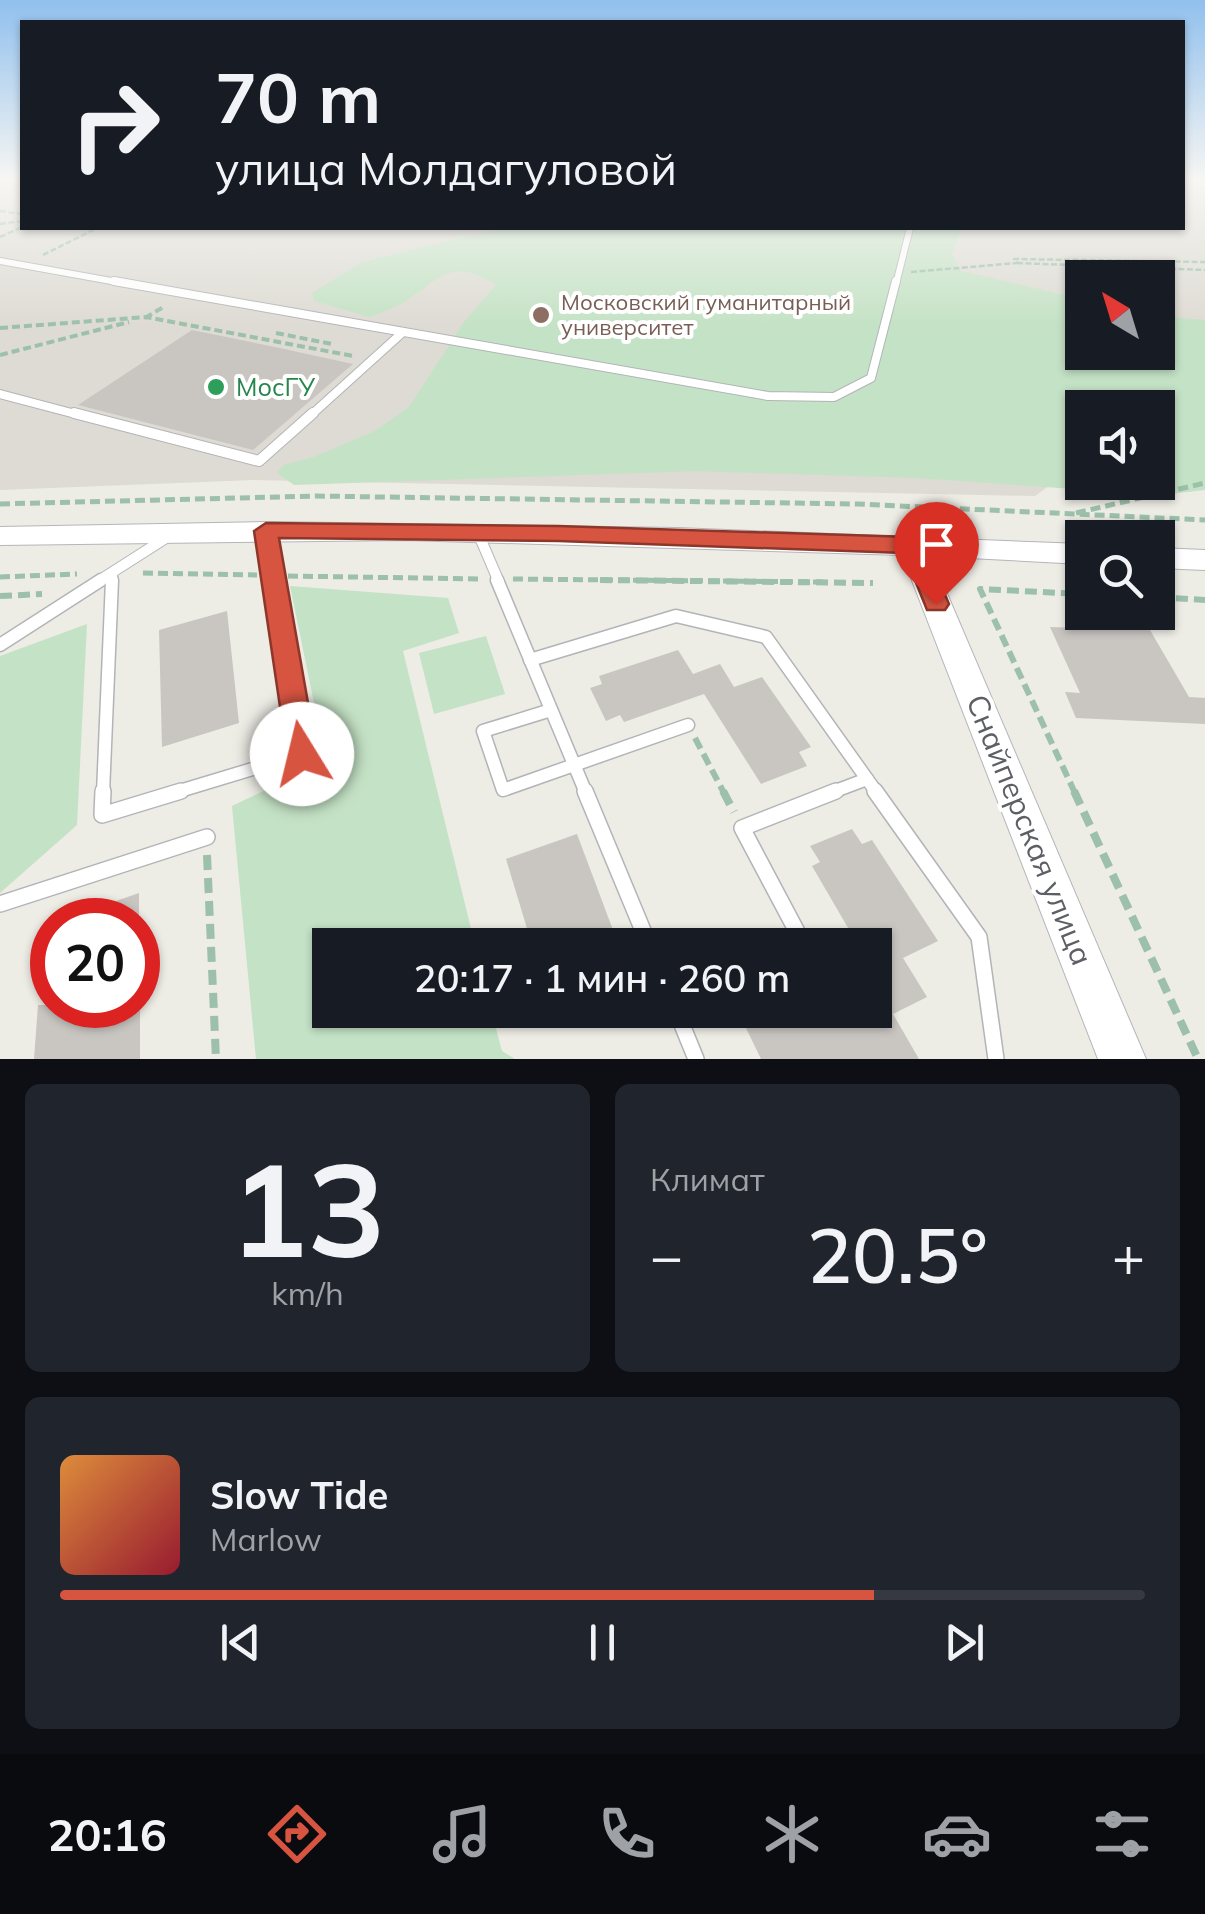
<!DOCTYPE html>
<html lang="ru">
<meta charset="utf-8">
<style>
:root{--surface:#171b24;--page:#20242c;--text:#f1f3f6;--muted:#9ea1a6;--line:#363941;--accent:#d75441}
body{margin:0;font-family:Mulish,sans-serif;background:var(--page);color:var(--text);height:100vh;display:flex;flex-direction:column;font-size:38px;white-space:nowrap}
*{box-sizing:border-box;margin:0}
p{font-size:32px;color:var(--muted)}
.icon{flex:none;width:55px;height:55px;fill:none;stroke:currentColor;stroke-width:2;stroke-linecap:round;stroke-linejoin:round}
.map{position:relative;height:1059px;overflow:hidden}
.sheet{display:flex;flex-direction:column;gap:25px;padding:25px;background:#0d0f14;flex:1}
.sheet>*{flex:none}
.hud{position:absolute;left:20px;top:20px;width:1165px;height:210px;border-radius:0px;box-shadow:0 2px 8px #0004;background:#171b24;color:var(--text);overflow:hidden}
.needle{width:65px;rotate:322deg}
.controls{position:absolute;left:1065px;top:260px;display:grid;gap:20px}
.controls a{display:grid;place-items:center;width:110px;height:110px;border-radius:0px;background:var(--surface);box-shadow:0 2px 8px #0004;font-size:50px}
.speed{position:absolute;left:30px;top:898px;display:flex;gap:20px;font-size:50px;font-weight:700;text-align:center}
.speed>*{display:grid;place-content:center;width:130px;height:130px;border-radius:50%;background:var(--surface);box-shadow:0 2px 8px #0004;line-height:1}
.speed .limit{border:15px solid #d22;background:#fff;color:#111}
.pin{position:absolute;display:grid;place-items:center;width:85px;height:85px;color:#fff;margin:-102px -42px;border-radius:50% 50% 50% 0;rotate:-45deg;box-shadow:0 0 10px #0007}
.pin .icon{rotate:45deg}
.me{position:absolute;width:110px;margin:-55px;rotate:351deg;stroke-linejoin:round;filter:drop-shadow(0 0 8px #0008)}
.turn{display:flex;align-items:center;gap:35px;height:210px;padding:0 30px;font-size:45px}
.turn .icon{width:130px;height:130px;stroke-width:2.5}
.turn b{display:block;font-size:70px;line-height:85px}
.big{font-size:75px;font-weight:600;line-height:1.1}
.sheet .tile{flex:1;display:flex;flex-direction:column;justify-content:center;gap:15px;min-width:0;padding:0 35px;border-radius:15px;background:var(--page)}
.sheet .dial{align-items:center;gap:0}
.dial b{font-size:130px;line-height:1}
.song{display:flex;align-items:center;gap:30px}
.cover{width:120px;height:120px;border-radius:15px;background:linear-gradient(135deg,hsl(30 70% 55%),hsl(350 70% 35%))}
.played{height:10px;border-radius:5px;background:linear-gradient(90deg,var(--accent) 75%,var(--line) 75%)}
.keys{display:flex;justify-content:space-around;direction:ltr}
.heat{display:flex;justify-content:space-between;align-items:center;font-size:55px;direction:ltr}
.sheet .tiles{flex:1;display:grid;gap:25px;grid-template-columns:1fr 1fr}
.tile:last-child{grid-column:span 2}
.trip{position:absolute;left:312px;top:928px;width:580px;height:100px;border-radius:0px;background:var(--surface);box-shadow:0 2px 8px #0004;font-weight:600;line-height:100px;text-align:center}
.tab-bar{display:flex;height:160px;justify-content:space-around;align-items:center;background:#090b0e;color:var(--muted)}
.tab-bar .icon{width:70px;height:70px}
.tab-bar .selected{color:var(--accent)}
.tab-bar b{font-size:45px;color:var(--text)}
.map>svg:first-child{display:block}
.education{fill:#dddbd3;fill-rule:evenodd}
.green{fill:#c4e2c5;fill-rule:evenodd}
.building{fill:#c9c6c2}
.lines{fill:none;stroke-linecap:round;stroke-linejoin:round}
.lane-far4-casing{stroke:#b2b4b8;stroke-width:8}
.lane-far3-casing{stroke:#b2b4b8;stroke-width:10}
.lane-far2-casing{stroke:#b2b4b8;stroke-width:12}
.lane-far1-casing{stroke:#b2b4b8;stroke-width:15}
.lane-casing{stroke:#b2b4b8;stroke-width:18}
.secondary-casing{stroke:#b4b6bb;stroke-width:2}
.path-far4{stroke:#9cc0a9;stroke-width:2.5;stroke-dasharray:6 2.5;stroke-linecap:butt}
.path-far3{stroke:#9cc0a9;stroke-width:4;stroke-dasharray:8 4;stroke-linecap:butt}
.path-far2{stroke:#9cc0a9;stroke-width:5;stroke-dasharray:10 5;stroke-linecap:butt}
.path-far1{stroke:#9cc0a9;stroke-width:6;stroke-dasharray:12 6;stroke-linecap:butt}
.path{stroke:#9cc0a9;stroke-width:8;stroke-dasharray:15 8;stroke-linecap:butt}
.lane-far4{stroke:#fff;stroke-width:6}
.lane-far3{stroke:#fff;stroke-width:8}
.lane-far2{stroke:#fff;stroke-width:10}
.lane-far1{stroke:#fff;stroke-width:12}
.lane{stroke:#fff;stroke-width:15}
.secondary{fill:#fff;fill-rule:evenodd}
.route{fill:#d75441;stroke:#8c372a;stroke-width:2.5}
.education-dot{fill:#8d6e63;stroke:#fff;stroke-width:4}
.leisure-dot{fill:#2e9e5b;stroke:#fff;stroke-width:4}
.labels{text-anchor:middle;stroke-width:8;stroke-linejoin:round;paint-order:stroke}
.far-education-label{font-size:22px;fill:#785e54;stroke:#fff;text-anchor:start}
.leisure-label{font-size:25px;fill:#27864d;stroke:#fff;text-anchor:start}
.near-street-label{font-size:30px;fill:#5d5f64;stroke:#fff}
</style>
<div class="map">
<svg width="1205" height="1059" viewBox="0 0 1205 1059">
<rect width="100%" height="100%" fill="#edece5"/>
<path class="education" d="M0,178H22V228H1182L1183,178H1205V373L1082,408V462L1035,496L253,480L0,490ZM1082,278H1158V352H1082Z"/>
<g class="green">
<path d="M501,228H962L952,254L961,271L1082,299V352H1158V316L1205,320V490L1161,495L917,478L696,471L294,485L277,473L283,465L314,457L375,431L409,407L464,322L496,285C451,257 442,277 406,301C395,308 381,312 370,317L314,301L312,293L362,262ZM1082,408H1158V482H1082Z"/>
<path d="M290,586L448,598L459,633L403,651L475,945H330V1010H491L502,1051L515,1059H256L232,806L326,761Z"/>
<path d="M87,624L77,825L0,893V656Z"/>
<path d="M486,636L505,694L434,714L419,653Z"/>
</g>
<g class="building">
<path d="M192,330L275,347L353,364L253,450L78,405Z"/>
<path d="M227,611L239,723L162,747L159,630Z"/>
<path d="M1050,627L1150,630L1189,697L1205,698V724L1076,718L1065,692L1080,693Z"/>
<path d="M678,650L693,674L720,664L734,687L762,677L811,747L799,752L807,766L761,784L704,694L624,722L620,715L606,721L590,688L602,684L599,676Z"/>
<path d="M852,829L862,844L872,840L938,941L903,958L927,997L893,1014L919,1059H761L745,1026L780,1010H875V945H858L812,866L820,862L810,846Z"/>
<path d="M577,834L613,930L574,945H532L506,859Z"/>
<path d="M139,893V920H71L70,917Z"/>
<path d="M38,1005H140V1059H34Z"/>
</g>
<g class="lines">
<defs>
<g id="lane-far4">
<path d="M1193,178L1205,184"/>
<path d="M0,261L128,284"/>
<path d="M896,284L910,228"/>
</g>
<g id="lane-far3">
<path d="M114,281L768,396L834,397L871,378L896,281"/>
<path d="M0,394L83,416"/>
<path d="M310,416L403,332"/>
</g>
<g id="lane-far2">
<path d="M74,413L259,461L313,413"/>
<path d="M266,531L274,582"/>
<path d="M478,533L499,582"/>
<path d="M97,582L169,536"/>
<path d="M112,582V573"/>
</g>
<g id="lane-far1">
<path d="M497,580L586,793"/>
<path d="M0,645L101,580"/>
<path d="M530,660L676,616L766,637L867,779L830,793"/>
<path d="M551,710L483,731L503,790L688,725"/>
<path d="M867,779L877,793"/>
<path d="M103,793L112,580"/>
<path d="M173,793L302,754L274,580"/>
</g>
<g id="lane">
<path d="M103,791L102,815L181,791"/>
<path d="M585,791L649,945"/>
<path d="M875,791L979,937L996,1059"/>
<path d="M0,904L207,837"/>
<path d="M798,945L803,943L742,828L836,791"/>
<path d="M676,1010L696,1059"/>
</g>
<g id="secondary">
<path d="M271,522L677,528L1082,544V564L931,556L1146,1059H1098L902,555L406,540L0,545V527Z"/>
<path d="M1158,548L1205,550V570L1158,568Z"/>
</g>
</defs>
<use href="#lane-far4" class="lane-far4-casing"/>
<use href="#lane-far3" class="lane-far3-casing"/>
<use href="#lane-far2" class="lane-far2-casing"/>
<use href="#lane-far1" class="lane-far1-casing"/>
<use href="#lane" class="lane-casing"/>
<use href="#secondary" class="secondary-casing"/>
<g class="path-far4">
<path d="M0,211L22,214"/>
<path d="M0,224L22,221"/>
<path d="M0,237L22,227"/>
<path d="M43,255L97,228"/>
<path d="M1017,263L1205,270"/>
<path d="M911,272L1017,263L1014,259L1205,262"/>
</g>
<g class="path-far3">
<path d="M145,318L165,306"/>
<path d="M0,328L146,317L353,356"/>
<path d="M276,333L332,344"/>
<path d="M0,355L129,322"/>
</g>
<g class="path-far2">
<path d="M0,504L315,496L858,504L1205,520"/>
<path d="M1076,513L1205,483"/>
<path d="M143,573L257,575"/>
<path d="M288,576L482,579"/>
<path d="M0,577L77,574"/>
<path d="M513,579L825,582"/>
</g>
<g class="path-far1">
<path d="M600,580L873,583"/>
<path d="M0,596L42,594"/>
<path d="M1158,597L1205,600"/>
<path d="M695,738L724,793"/>
<path d="M1075,793L980,589L1082,594"/>
</g>
<g class="path">
<path d="M723,791L734,812"/>
<path d="M1074,791L1198,1059"/>
<path d="M207,855L216,1059"/>
</g>
<use href="#lane-far4" class="lane-far4"/>
<use href="#lane-far3" class="lane-far3"/>
<use href="#lane-far2" class="lane-far2"/>
<use href="#lane-far1" class="lane-far1"/>
<use href="#lane" class="lane"/>
<use href="#secondary" class="secondary"/>
</g>
<linearGradient id="sky" x2="0" y2="1"><stop stop-color="#90c0ee"/><stop offset="0.55" stop-color="#f7f6f3"/><stop offset="1" stop-color="#f7f6f3" stop-opacity="0"/></linearGradient>
<rect width="1205" height="326" fill="url(#sky)"/>
<path class="route" d="M266,523L558,526L912,537L924,545L949,604L945,610H927L904,553L558,541L279,538L317,754L312,763L302,766L292,763L287,754L254,531Z"/>
<circle class="education-dot" cx="541" cy="315" r="10"/>
<circle class="leisure-dot" cx="216" cy="387" r="10"/>
<g class="labels">
<g class="far-education-label">
<text x="561" y="310">Московский гуманитарный<tspan x="561" dy="25">университет</tspan></text>
</g>
<g class="leisure-label">
<text x="236" y="396">МосГУ</text>
</g>
<g class="near-street-label">
<text transform="translate(1029 830) rotate(68)" y="10">Снайперская улица</text>
</g>
</g>
</svg>
<div class="controls">
<a><svg class="needle" viewBox="-14 -14 28 28"><path d="M0-13l5 13h-10z" fill="#e53935"/><path d="M0 13l5-13h-10z" fill="#9ea1a6"/></svg></a>
<a><svg class="icon" aria-label="sound" viewBox="0 0 24 24"><path d="M4 9h4l5-4v14l-5-4H4zM17 9q2 3 0 6"/></svg></a>
<a><svg class="icon" aria-label="search" viewBox="0 0 24 24"><circle cx="10" cy="10" r="6"/><path d="M15 15l6 6"/></svg></a>
</div>
<div class="speed"><div class="limit">20</div></div>
<div class="pin" style="left:936px;top:604px;background:#d93025"><svg class="icon" aria-label="arrive" viewBox="0 0 24 24"><path d="M6 21V4h12l-3 4 3 4H6"/></svg></div>
<svg class="me" style="left:302px;top:754px" viewBox="-20 -20 40 40"><circle r="19" fill="#fff"/><path d="M0-13L10 11 0 6-10 11z" fill="#d75441"/></svg>
<div class="trip">20:17 · 1 мин · 260 m</div>
<div class="hud">
<div class="turn"><svg class="icon" aria-label="right" viewBox="0 0 24 24"><path d="M7 20v-9h11M14 6l5 5-5 5"/></svg><div><b>70 m</b>улица Молдагуловой</div></div>
</div>
</div>
<section class="sheet">
<div class="tiles">
<div class="tile dial"><b>13</b><p>km/h</p></div>
<div class="tile"><p>Климат</p>
<div class="heat"><a>−</a><b class="big">20.5°</b><a>+</a></div>
</div>
<div class="tile">
<div class="song"><i class="cover"></i><div><b>Slow Tide</b><p>Marlow</p></div></div>
<div class="played"></div>
<div class="keys"><svg class="icon" aria-label="previous" viewBox="0 0 24 24"><path d="M18 5L8 12l10 7zM5 5v14"/></svg><svg class="icon" aria-label="pause" viewBox="0 0 24 24"><path d="M8 5v14M16 5v14"/></svg><svg class="icon" aria-label="next" viewBox="0 0 24 24"><path d="M6 5l10 7-10 7zM19 5v14"/></svg></div>
</div>
</div>
</section>
<nav class="tab-bar">
<b>20:16</b>
<svg class="icon selected" aria-label="directions" viewBox="0 0 24 24"><path d="M12 3l9 9-9 9-9-9zM9 14v-3h6M13 9l2 2-2 2"/></svg>
<svg class="icon" aria-label="music" viewBox="0 0 24 24"><path d="M9 18V5l10-2v13"/><circle cx="6" cy="18" r="3"/><circle cx="16" cy="16" r="3"/></svg>
<svg class="icon" aria-label="phone" viewBox="0 0 24 24"><path d="M5 4h4l2 5-3 2q2 4 5 5l2-3 5 2v4C11 20 4 13 5 4z"/></svg>
<svg class="icon" aria-label="climate" viewBox="0 0 24 24"><path d="M12 3v18M4 7l16 10M4 17L20 7"/></svg>
<svg class="icon" aria-label="car" viewBox="0 0 24 24"><path d="M5 17H2v-5l4-1 3-4h7l3 4 3 1v5h-3M9 17h6M6 11h13"/><circle cx="7" cy="17" r="2"/><circle cx="17" cy="17" r="2"/></svg>
<svg class="icon" aria-label="filters" viewBox="0 0 24 24"><path d="M4 7h16M4 17h16"/><circle cx="9" cy="7" r="2"/><circle cx="15" cy="17" r="2"/></svg>
</nav>
